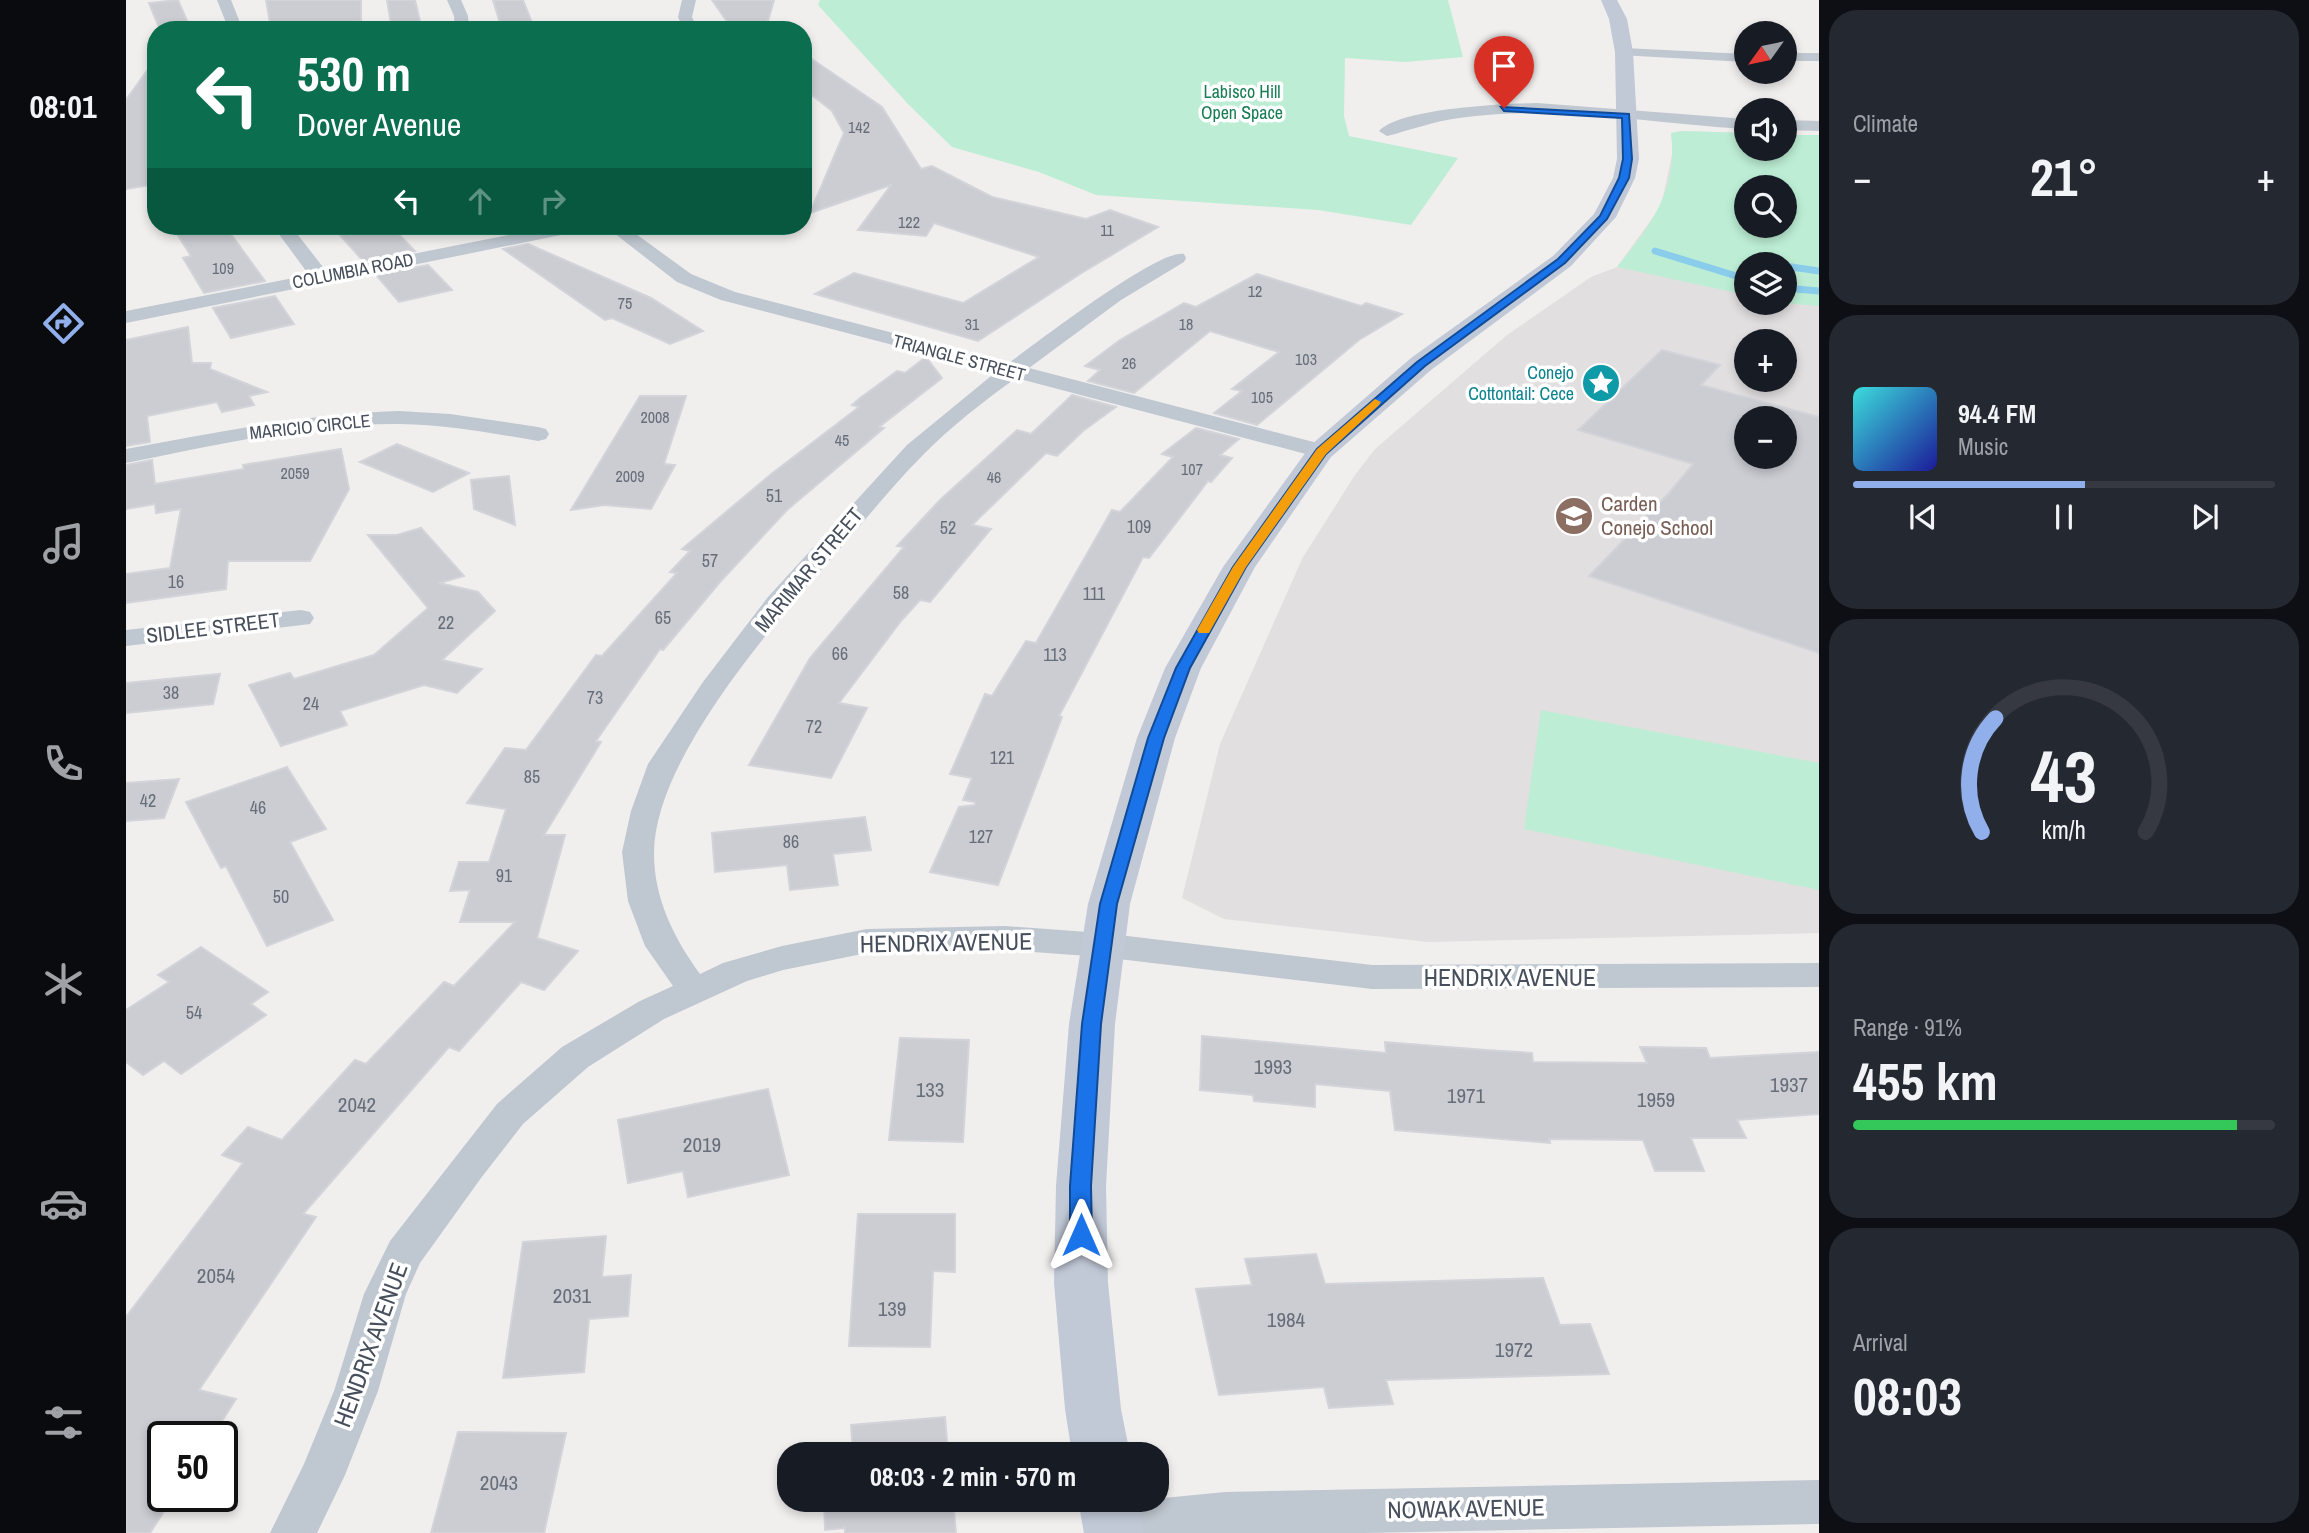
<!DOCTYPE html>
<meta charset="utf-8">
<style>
:root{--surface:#171b24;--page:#242831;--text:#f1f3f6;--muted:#9ea1a6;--line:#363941;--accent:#91afeb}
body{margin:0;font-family:"Archivo Narrow",sans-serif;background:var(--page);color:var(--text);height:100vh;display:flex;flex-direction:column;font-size:26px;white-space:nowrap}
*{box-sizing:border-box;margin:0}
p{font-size:23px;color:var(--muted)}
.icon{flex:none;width:38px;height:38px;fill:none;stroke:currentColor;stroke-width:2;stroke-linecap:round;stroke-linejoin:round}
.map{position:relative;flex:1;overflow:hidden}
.drawer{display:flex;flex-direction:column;gap:10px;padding:10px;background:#0d0f14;width:490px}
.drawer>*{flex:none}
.top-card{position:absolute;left:21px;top:21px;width:665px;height:214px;border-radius:28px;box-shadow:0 4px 10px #0003;background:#0b6e4f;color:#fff;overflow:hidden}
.needle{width:46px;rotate:237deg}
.fabs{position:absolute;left:1608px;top:21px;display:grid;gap:14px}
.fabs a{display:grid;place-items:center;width:63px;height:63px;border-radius:50%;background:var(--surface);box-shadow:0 4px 10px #0003;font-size:35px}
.speed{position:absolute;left:21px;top:1421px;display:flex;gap:14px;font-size:35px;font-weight:700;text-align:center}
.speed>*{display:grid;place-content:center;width:91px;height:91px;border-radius:50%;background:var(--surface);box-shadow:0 4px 10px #0003;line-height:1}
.speed .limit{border:4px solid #111;border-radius:10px;background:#fff;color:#111}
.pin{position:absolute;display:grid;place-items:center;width:60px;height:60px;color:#fff;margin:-72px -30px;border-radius:50% 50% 50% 0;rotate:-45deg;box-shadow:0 0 7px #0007}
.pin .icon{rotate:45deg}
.me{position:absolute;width:77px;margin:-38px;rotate:0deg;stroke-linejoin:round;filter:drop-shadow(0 0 5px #0008)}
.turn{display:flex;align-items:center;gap:24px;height:147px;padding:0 35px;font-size:32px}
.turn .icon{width:91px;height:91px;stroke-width:2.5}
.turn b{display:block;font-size:49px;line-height:60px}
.lanes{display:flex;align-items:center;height:66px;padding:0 35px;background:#0003;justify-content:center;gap:35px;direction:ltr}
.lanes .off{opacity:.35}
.big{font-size:52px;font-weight:800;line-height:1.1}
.drawer .tile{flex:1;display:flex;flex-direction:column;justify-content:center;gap:10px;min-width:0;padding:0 24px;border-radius:28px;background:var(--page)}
.drawer .dial{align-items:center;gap:0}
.dial svg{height:182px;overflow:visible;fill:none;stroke:var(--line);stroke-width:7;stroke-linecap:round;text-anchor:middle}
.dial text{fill:var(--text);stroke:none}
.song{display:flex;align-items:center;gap:21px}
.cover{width:84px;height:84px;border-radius:10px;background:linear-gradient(135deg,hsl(180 70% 55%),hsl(240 70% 35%))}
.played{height:7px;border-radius:4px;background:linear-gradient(90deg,var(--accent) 55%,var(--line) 55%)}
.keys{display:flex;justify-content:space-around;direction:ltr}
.heat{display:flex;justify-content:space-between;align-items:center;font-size:38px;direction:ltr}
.charge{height:10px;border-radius:5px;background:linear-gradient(90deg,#34c759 91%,var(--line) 0)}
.trip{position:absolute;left:651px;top:1442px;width:392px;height:70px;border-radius:28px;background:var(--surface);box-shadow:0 4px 10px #0003;font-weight:800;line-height:70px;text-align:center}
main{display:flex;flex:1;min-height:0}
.dock{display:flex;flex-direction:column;width:126px;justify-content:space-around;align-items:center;background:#090b0e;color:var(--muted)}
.dock .icon{width:49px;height:49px}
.dock .active{color:var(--accent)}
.dock b{font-size:32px;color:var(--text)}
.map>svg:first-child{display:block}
.education{fill:#e2dfe0;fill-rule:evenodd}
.green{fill:#bdeed5;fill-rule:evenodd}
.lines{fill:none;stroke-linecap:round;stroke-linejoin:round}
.stream{stroke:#8acdeb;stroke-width:7}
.building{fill:#cbcdd3;stroke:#d2d4da;stroke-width:2;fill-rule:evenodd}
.minor{fill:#bfc7d0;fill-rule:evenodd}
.secondary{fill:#c1c9d7;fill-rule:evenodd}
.route{fill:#1a73e8;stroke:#114b97;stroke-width:2}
.slow{fill:#f59e0b}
.labels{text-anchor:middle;stroke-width:7;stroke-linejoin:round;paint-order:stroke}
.far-number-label{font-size:16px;fill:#676e79}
.far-park-label{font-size:18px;fill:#187c54;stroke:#fff}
.far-street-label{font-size:18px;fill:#464f5b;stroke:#fff}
.far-culture-label{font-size:18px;fill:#0d838f;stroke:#fff;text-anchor:end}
.number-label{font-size:18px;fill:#676e79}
.education-label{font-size:21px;fill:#785e54;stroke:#fff;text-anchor:start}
.street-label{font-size:21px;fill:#464f5b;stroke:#fff}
.near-number-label{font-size:21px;fill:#676e79}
.near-street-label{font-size:24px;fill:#464f5b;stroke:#fff}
</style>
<main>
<nav class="dock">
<b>08:01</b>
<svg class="icon active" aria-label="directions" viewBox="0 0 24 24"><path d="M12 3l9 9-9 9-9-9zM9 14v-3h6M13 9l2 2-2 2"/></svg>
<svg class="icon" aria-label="music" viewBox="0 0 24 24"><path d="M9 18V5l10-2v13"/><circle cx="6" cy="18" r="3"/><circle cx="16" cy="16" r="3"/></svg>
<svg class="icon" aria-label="phone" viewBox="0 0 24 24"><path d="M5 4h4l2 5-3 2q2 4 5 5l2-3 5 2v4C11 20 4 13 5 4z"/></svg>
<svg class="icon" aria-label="climate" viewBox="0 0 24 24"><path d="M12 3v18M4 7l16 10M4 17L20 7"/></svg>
<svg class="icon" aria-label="car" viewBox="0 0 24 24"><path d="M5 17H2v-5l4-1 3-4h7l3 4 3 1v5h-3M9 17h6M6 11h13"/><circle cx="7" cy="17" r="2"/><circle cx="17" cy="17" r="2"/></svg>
<svg class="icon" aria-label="filters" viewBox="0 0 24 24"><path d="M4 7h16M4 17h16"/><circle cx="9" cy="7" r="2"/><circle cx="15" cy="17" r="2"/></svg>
</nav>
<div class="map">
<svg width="1693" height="1533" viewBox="0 0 1693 1533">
<rect width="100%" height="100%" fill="#f1eeee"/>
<path class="education" d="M1556,131L1620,133V149H1659V135H1693V933L1302,942L1098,919L1056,898L1094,744L1177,557L1229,475L1249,449L1381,335L1465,277L1491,267L1535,206L1547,150L1545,133ZM1620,187H1659V226H1620ZM1620,264H1659V303H1620ZM1620,341H1659V380H1620ZM1620,418H1659V457H1620Z"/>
<g class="green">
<path d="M694,0H1322L1337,57L1279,62L1219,58L1218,116L1223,136L1332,158L1285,225L1192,210L970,195L913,172L826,147L782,104L692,5Z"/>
<path d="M1556,131L1620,133V149H1659V135H1693V306L1657,303H1659V264H1620V295L1491,267C1525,225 1552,190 1545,133ZM1620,187H1659V226H1620Z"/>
<path d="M1415,710L1693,763V890L1398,829Z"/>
</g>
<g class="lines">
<g class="stream">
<path d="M1529,251L1620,279"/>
<path d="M1659,266L1693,271"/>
<path d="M1659,288L1693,291"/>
</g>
</g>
<g class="building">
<path d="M52,0L65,30H34L23,3Z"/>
<path d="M140,0H235V21L145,29Z"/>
<path d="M261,0H289L296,30H266Z"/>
<path d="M367,0H397L409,30H376Z"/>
<path d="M586,0H648L640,28L623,30H607Z"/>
<path d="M677,53L756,107L795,169L806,166L866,197L960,219L984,210L1032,227L954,274L852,341L689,294L728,273L837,303L913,257L808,223L800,236L732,230L765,185L684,213L718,133L706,111L677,88Z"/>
<path d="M30,58V184L0,189V100Z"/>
<path d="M46,226H99L139,281L78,293L57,258L65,256Z"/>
<path d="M206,226H265L289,251L237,261Z"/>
<path d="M402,244L525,298L577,331L544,344L486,318L479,320L377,249Z"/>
<path d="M302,265L326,290L273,302L250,275Z"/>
<path d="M1131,274L1235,306L1240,303L1276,314L1233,340L1131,425L1088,413L1116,391L1106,389L1153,352L1084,331L1008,393L962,381L974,370L959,366L994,340L1058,303L1070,307Z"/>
<path d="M149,296L168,324L105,338L87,308Z"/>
<path d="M62,327L66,363H85L84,369L141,392L123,396L128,405L96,412L91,402L21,416L24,442L0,446V340Z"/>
<path d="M1536,350L1594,365L1575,385L1693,417V653L1463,576L1542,494L1567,464L1452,430ZM1620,418H1659V457H1620Z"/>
<path d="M800,357L816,378L753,427L758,428L661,510L594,582L537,650L534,649L470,741L475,742L418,835H439L411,938L452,951L418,990L395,982L333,1051L323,1047L177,1214L190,1217L73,1390L110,1399L86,1437H37V1513L24,1533H0V1317L117,1163L96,1155L122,1127L156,1140L229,1060L240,1064L318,982L328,986L389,922H334L344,890L324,891L333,862H363L380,809L341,803L379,748L400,750L470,655L476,656L551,573L544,572L564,551L556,549L644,475L733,407L726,405L734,398L771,371L779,373Z"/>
<path d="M946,395L990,407L957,431L931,456L920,453L846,525L865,529L804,602L794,600L775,621L713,703L741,708L705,778L623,765L684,658L778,547L771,546L814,500L891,430L905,434Z"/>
<path d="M514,396H560L538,464L549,465L525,509L478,505L445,510Z"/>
<path d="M1070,428L1113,439L1094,455L1106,458L1085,482L1082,481L1023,558L1017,557L933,716L936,717L872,885L804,872L833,807L849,805V802L837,800L846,778L824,774L859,694L866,696L900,641L910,643L986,510L994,512L1047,457L1036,454Z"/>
<path d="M271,444L343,473L307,492L234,462Z"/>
<path d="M215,449L223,489L184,561H102L100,589L0,603V574L44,568L55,509L30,513L29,504L0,509V465L26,460L29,484L118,469L117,465Z"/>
<path d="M383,476L389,525L348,509L345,480Z"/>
<path d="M295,528L338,576L313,583L352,592L369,611L316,660L356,669L331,693L298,685L214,711L221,725L155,746L123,685L164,673L168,679L248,655L302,608L242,535H271Z"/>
<path d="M94,674L87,704L0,713V683Z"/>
<path d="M161,767L200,829L164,842L207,920L141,946L100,866L95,868L60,802Z"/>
<path d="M53,779L38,818L0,821V783Z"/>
<path d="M739,817L745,850L707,854L712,885L664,890L661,865L589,872L586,833Z"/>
<path d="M75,947L142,992L125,1004L140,1015L55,1074L38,1061L17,1075L0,1062V1010L43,982L32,975Z"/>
<path d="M1076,1036L1260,1053L1259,1042L1360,1050L1406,1053L1407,1062L1521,1063L1514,1047L1580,1048L1584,1058L1693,1052V1114L1611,1120L1620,1138H1565L1578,1171H1529L1517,1140L1423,1139L1424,1143L1269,1130L1264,1091L1189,1084V1107L1128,1101L1127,1095L1074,1090Z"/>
<path d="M774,1038L843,1040L837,1142L763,1140Z"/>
<path d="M642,1089L663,1175L562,1197L557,1171L502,1183L492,1120Z"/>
<path d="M732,1214H829V1272L807,1271L804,1347L723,1346Z"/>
<path d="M480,1236L476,1277L505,1275L502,1316L463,1319L458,1372L377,1378L397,1242Z"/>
<path d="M1190,1254L1199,1284L1417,1278L1434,1325L1464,1324L1483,1374L1260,1380L1267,1404L1203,1408L1198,1387L1093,1395L1070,1289L1126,1285L1119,1259Z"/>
<path d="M819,1417L822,1454H727L725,1425Z"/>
<path d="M332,1432L440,1433L418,1533H305Z"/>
<path d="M698,1500H827L830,1533H719V1528L699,1530Z"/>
</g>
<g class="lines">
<g class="minor">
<path d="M91,0H105L113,20V30H99V20Z"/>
<path d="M321,0H335L342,16L343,30H329L328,16Z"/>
<path d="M556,0H570L566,17L572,30H558L552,17Z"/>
<path d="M1498,48L1620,54V62L1493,55V49Z"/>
<rect x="1659" y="53" width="34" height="8"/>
<path d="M1411,103L1620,119V129C1525,124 1428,104 1333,118C1308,121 1285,130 1261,136L1253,131C1275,108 1378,104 1411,103Z"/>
<path d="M1659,120L1693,121V131L1659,130Z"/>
<path d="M147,226H165L200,271L429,226H464L455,231L0,323V311L183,275Z"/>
<path d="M479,226H499L565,274L609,292L883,363C909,344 1033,248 1058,254L1060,258L1058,262L995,300L903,368L1203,446L1206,451L1203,456L1195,458L890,378C858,401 824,427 796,456C772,480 749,508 726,535C662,607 528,754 528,853C528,899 548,938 574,974L597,963L656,946L741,929L879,926L976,933L1246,965L1693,963V987L1246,989L976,957L879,950L741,953L657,970L621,981L538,1019L462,1067L397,1124L355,1178L294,1263L280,1294L252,1391L219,1475L191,1533H144L178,1464L208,1391L238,1294L264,1241L371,1104L436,1047L514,1001L547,986L519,946L502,901L496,852L505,811L522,764L577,682L642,597L781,445L870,372L595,300L551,282Z"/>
<path d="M273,411L324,414L412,427L420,429L423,434L420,439L412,441C366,433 321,425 274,424C182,423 90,445 0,463V449C91,432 180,414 273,411Z"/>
<path d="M175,610L184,612L188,618L184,624L0,646V630Z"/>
<path d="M1693,1480V1524L1239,1533H966L963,1525L970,1509L986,1503L1099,1492Z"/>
</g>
<g class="secondary">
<path d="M1475,0H1491L1501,19L1507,52L1513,159L1509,178L1490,217L1445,266L1305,370L1205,457L1129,567L1075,668L1049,738L1004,904L989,1024L980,1186L982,1283L995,1409L1004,1454H946L939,1409L928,1283L930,1186L943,1024L962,904L1011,738L1039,668L1097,567L1185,445L1285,358L1427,256L1468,214L1487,178L1491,159L1489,52L1483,19Z"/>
<path d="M952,1500H1011L1018,1533H958Z"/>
</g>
</g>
<path class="route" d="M1375,107L1503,114L1506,159L1503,178L1481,219L1439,263L1299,366L1200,454L1120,567L1064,668L1038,738L991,904L975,1024L965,1186L966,1235L963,1241L955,1243L948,1241L944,1235V1186L956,1024L974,904L1022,738L1050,668L1107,567L1191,449L1291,362L1432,259L1474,216L1493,178L1497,159L1496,118L1378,111Z"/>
<path class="slow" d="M1249,399L1255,402L1253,405L1200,454L1120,567L1083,633H1073L1071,630L1107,567L1191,449Z"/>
<defs>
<symbol id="sight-disc" viewBox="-11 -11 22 22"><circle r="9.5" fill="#0f9aa8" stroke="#fff"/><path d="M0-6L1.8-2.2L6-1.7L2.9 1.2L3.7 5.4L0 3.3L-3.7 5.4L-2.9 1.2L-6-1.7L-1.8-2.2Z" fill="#fff"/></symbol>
<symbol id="school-disc" viewBox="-11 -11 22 22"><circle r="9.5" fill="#8d6e63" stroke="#fff"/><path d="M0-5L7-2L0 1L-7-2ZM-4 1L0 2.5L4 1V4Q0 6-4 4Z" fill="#fff"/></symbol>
</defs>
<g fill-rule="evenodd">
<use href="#sight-disc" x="1453" y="361" width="44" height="44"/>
<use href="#school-disc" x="1426" y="494" width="44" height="44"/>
</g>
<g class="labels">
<g class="far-number-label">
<text x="733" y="133">142</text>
<text x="783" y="228">122</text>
<text x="981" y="236">11</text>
<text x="97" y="274">109</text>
<text x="1129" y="297">12</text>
<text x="499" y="309">75</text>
<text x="846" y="330">31</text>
<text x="1060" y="330">18</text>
<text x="1180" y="365">103</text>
<text x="1003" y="369">26</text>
<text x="1136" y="403">105</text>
<text x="529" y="423">2008</text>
<text x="716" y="446">45</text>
<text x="1066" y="475">107</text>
<text x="169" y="479">2059</text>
<text x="504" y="482">2009</text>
<text x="868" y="483">46</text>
</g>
<g class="far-park-label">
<text x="1116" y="98">Labisco Hill<tspan x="1116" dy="21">Open Space</tspan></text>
</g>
<g class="far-street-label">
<text transform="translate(227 271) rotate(-11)" y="6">COLUMBIA ROAD</text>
<text transform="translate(833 358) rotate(15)" y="6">TRIANGLE STREET</text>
<text transform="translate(184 427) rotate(-6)" y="6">MARICIO CIRCLE</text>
</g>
<g class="far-culture-label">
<text x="1448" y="379">Conejo<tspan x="1448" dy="21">Cottontail: Cece</tspan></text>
</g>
<g class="number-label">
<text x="648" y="502">51</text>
<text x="1013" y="533">109</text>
<text x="822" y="534">52</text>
<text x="584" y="567">57</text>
<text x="50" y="588">16</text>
<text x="775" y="599">58</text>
<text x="968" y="600">111</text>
<text x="537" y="624">65</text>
<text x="320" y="629">22</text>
<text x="714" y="660">66</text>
<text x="929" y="661">113</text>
<text x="45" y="699">38</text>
<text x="469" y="704">73</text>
<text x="185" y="710">24</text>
<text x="688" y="733">72</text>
<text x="876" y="764">121</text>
<text x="406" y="783">85</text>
<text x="22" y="807">42</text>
<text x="132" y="814">46</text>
<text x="855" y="843">127</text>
<text x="665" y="848">86</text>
<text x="378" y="882">91</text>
<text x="155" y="903">50</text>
<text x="68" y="1019">54</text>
</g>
<g class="education-label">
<text x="1475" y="511">Carden<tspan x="1475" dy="24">Conejo School</tspan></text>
</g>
<g class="street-label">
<text transform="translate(683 570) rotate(-50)" y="7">MARIMAR STREET</text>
<text transform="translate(87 628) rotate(-7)" y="7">SIDLEE STREET</text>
</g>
<g class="near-number-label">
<text x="1147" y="1074">1993</text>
<text x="1663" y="1092">1937</text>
<text x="804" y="1097">133</text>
<text x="1340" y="1103">1971</text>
<text x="1530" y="1107">1959</text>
<text x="231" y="1112">2042</text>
<text x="576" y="1152">2019</text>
<text x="90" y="1283">2054</text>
<text x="446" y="1303">2031</text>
<text x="766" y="1316">139</text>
<text x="1160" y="1327">1984</text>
<text x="1388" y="1357">1972</text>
<text x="373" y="1490">2043</text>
</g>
<g class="near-street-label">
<text transform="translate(820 943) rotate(-1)" y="8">HENDRIX AVENUE</text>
<text x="1384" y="986">HENDRIX AVENUE</text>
<text transform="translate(245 1345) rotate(-70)" y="8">HENDRIX AVENUE</text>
<text transform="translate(1340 1509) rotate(-1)" y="8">NOWAK AVENUE</text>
</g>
</g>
</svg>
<div class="fabs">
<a><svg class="needle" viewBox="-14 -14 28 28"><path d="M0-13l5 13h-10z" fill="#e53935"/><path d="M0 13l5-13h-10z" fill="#9ea1a6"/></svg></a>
<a><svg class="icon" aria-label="sound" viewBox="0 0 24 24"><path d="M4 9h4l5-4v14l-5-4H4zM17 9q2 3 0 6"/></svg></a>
<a><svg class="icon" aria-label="search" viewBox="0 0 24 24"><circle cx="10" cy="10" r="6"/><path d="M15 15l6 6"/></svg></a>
<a><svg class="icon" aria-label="layers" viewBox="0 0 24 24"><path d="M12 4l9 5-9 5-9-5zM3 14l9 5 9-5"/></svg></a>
<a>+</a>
<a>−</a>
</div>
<div class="speed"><div class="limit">50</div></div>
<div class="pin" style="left:1378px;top:108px;background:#d93025"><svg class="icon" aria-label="arrive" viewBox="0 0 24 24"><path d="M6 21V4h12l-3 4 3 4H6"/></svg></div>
<svg class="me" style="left:955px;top:1235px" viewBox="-20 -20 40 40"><path d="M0-17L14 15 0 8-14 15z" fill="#1a73e8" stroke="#fff" stroke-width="4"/></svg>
<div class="trip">08:03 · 2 min · 570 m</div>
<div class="top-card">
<div class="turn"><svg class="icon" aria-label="left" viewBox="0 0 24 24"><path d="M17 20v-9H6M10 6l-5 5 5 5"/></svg><div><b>530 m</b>Dover Avenue</div></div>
<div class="lanes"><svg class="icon" aria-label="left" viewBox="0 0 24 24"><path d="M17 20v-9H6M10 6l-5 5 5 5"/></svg><svg class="icon off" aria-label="ahead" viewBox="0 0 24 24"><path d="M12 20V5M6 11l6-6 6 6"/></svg><svg class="icon off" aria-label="right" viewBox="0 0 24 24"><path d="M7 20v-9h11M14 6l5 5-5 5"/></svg></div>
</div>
</div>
<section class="drawer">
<div class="tile"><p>Climate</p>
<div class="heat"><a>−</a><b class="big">21°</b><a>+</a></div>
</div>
<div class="tile">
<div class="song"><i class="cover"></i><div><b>94.4 FM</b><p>Music</p></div></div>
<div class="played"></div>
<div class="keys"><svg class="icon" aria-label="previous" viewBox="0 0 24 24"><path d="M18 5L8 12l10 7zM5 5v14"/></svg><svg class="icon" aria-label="pause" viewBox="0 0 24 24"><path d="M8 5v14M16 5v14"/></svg><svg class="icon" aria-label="next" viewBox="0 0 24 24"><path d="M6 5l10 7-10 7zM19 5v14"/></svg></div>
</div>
<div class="tile dial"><svg viewBox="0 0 100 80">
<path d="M14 69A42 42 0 1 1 86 69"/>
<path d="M14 69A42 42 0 0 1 20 19" stroke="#91afeb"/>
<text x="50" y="56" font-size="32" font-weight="700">43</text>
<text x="50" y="72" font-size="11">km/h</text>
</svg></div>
<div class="tile"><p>Range · 91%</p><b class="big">455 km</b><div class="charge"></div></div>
<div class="tile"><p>Arrival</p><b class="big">08:03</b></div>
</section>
</main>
